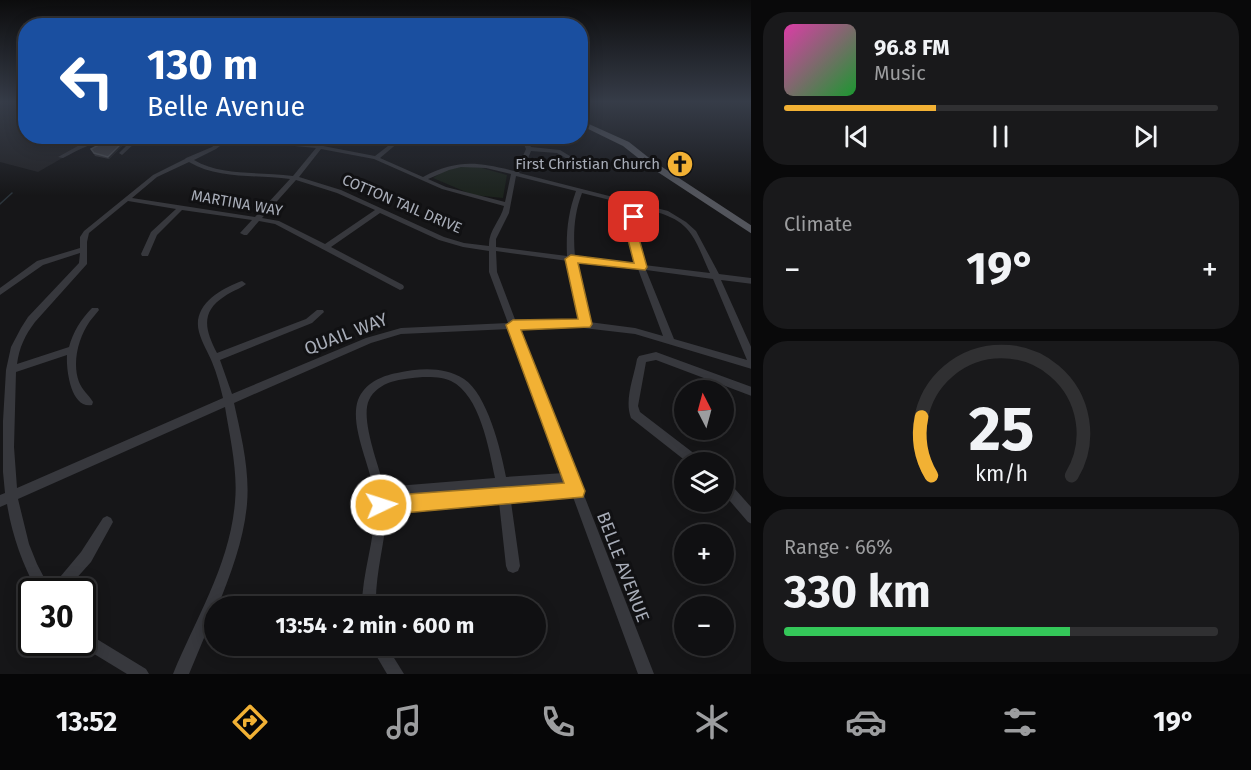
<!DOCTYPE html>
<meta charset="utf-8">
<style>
:root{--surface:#101012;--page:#19191b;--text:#f1f3f6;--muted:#9c9d9f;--line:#303032;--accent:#f2b134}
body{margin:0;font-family:"Fira Sans",sans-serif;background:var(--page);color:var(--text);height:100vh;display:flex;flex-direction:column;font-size:22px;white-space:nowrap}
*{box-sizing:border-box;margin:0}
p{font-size:20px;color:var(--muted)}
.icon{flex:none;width:33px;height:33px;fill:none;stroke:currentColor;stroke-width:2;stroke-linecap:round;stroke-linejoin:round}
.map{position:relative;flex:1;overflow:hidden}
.sheet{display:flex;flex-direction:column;gap:12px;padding:12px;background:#09090a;width:500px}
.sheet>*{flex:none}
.guide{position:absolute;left:18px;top:18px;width:570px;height:126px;border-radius:24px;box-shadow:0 3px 15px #0003,0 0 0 2px var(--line);background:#1a4fa0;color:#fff;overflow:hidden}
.needle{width:39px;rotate:354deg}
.buttons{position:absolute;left:674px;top:380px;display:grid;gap:12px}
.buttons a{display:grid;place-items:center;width:60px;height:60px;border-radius:50%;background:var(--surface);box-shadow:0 3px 15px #0003,0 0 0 2px var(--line);font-size:30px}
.speed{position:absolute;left:18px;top:578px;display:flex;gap:12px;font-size:30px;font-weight:700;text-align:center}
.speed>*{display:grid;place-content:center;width:78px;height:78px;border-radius:50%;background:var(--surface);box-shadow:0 3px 15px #0003,0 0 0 2px var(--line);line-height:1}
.speed .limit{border:3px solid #111;border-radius:9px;background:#fff;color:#111}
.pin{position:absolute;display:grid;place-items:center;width:51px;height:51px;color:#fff;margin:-26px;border-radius:12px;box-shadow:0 3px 9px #0006}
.me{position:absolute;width:66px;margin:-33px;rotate:86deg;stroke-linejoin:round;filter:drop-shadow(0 0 4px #0008)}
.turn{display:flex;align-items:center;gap:21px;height:126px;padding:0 30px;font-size:27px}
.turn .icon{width:78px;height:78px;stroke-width:2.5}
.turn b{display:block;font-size:42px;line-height:51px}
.big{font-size:45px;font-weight:700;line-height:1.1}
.sheet .widget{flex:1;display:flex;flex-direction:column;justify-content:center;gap:9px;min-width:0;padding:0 21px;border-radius:24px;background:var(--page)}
.sheet .dial{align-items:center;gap:0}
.dial svg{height:156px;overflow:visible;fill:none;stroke:var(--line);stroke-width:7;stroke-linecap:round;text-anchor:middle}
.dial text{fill:var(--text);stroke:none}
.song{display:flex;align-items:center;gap:18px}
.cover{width:72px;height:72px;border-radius:9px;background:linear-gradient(135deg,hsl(320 70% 55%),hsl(130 70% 35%))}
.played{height:6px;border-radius:3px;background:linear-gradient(90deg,var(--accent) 35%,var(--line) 35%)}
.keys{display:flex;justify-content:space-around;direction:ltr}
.heat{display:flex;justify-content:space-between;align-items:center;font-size:33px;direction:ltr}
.charge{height:9px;border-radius:4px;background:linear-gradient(90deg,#34c759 66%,var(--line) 0)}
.trip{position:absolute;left:204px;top:596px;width:342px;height:60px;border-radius:30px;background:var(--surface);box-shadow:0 3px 15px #0003,0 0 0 2px var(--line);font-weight:700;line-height:60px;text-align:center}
.dock{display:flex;height:96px;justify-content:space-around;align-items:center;background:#060607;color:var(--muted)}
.dock .icon{width:42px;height:42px}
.dock .selected{color:var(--accent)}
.dock b{font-size:27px;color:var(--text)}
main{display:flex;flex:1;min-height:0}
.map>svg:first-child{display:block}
.built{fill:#222225}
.green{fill:#1c231d}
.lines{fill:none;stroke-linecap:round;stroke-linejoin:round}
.stream{stroke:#2c353c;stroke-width:1.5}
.minor{fill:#37383d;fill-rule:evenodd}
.major{fill:#53555c;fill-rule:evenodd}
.wall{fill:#323236}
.shaded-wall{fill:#212124}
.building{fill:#3f3f44;stroke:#4f5156;stroke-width:1.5}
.route{fill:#f2b134;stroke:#9d7322;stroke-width:1.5}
.labels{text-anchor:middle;stroke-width:6;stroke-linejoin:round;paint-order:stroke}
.far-poi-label{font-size:15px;fill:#a8adb8;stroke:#111113;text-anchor:end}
.far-street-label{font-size:15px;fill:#a8adb8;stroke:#111113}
.street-label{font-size:18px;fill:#a8adb8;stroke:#111113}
</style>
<main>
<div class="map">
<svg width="752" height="674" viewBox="0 0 752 674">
<rect width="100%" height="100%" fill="#161618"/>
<path class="built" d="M0,102H25L26,136L99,137L38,172L0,162Z"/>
<path class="green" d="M462,166L482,168L507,175L503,198L473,195L433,178L449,168Z"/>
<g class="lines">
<path class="stream" d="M0,204L12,193"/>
<g class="minor">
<path d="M225,136L318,145L325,136H330L323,146L375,156L397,139L400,141L399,142L380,158L423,177C458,159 477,162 514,171L520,163L526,149L520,136H525L531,147L560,150L583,164L578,165L557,153L531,151L526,163L519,173L668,211L686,222L696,231L719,274L752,278V284L721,280L752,349V369L635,334L566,326L519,329L654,674H638L573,497L511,502L520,566L518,571L513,573L508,571L506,566L499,502L387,511C385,543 375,574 376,606H362C362,568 379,531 374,493C371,467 349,426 358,400C365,383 381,376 397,373C419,368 444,366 464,379C487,394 501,450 506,477L564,473L510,329L401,334L371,343L234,403C241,435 250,470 247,504C244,539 231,573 218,606H214V614L189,674H173C196,618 230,564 235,502C238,471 230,438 225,407L18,499L29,544L37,564L50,589L81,552L103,518L107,516L111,518L113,522L91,562L65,591H37C22,563 12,535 7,504L0,507V495L5,493L3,472V421L6,370L11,347L21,328L28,317L79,263L80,253L43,265L0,295V288L37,261L80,248V237L84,231L153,175L185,159L186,158L212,147ZM228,140L316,148L293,176C260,171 223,177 194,160L216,149ZM321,149L374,159L442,189L504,206C501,220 488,231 489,246L464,243L444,237L341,190L299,177ZM189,162C219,180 257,174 290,179L255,217L132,198L157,177ZM461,167L486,168L511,174L505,202L446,187L428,179L449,170ZM516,176L576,191C568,213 566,232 567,256L496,247V239L509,213ZM296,180L337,193L375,210L325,244L279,221L262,218ZM582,193L634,206L628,228L636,264L575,257C573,234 574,214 582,193ZM128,201L176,209L151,232L141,254L142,256H148L157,235L182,210L252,220L240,233L244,235H247L259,221L275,224L400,290L403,289L404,287L403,285L331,247L380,213L439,240L463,247L489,251V272L508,323L401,328L366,338L232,394L220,360L312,323L324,312L323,310H317L306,319L217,353C205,330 200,312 225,296C232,291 240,289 246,284L242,281L239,282C219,290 192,306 199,332C202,343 208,352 212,362C217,374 220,386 223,398L17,488L14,447L16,372L67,355C66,370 71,409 92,405L93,402C89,395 82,390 79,382C72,363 78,338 90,321C93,317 96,314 99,310L98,308H92C81,319 73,332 69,347L17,364C19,348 25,335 35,322L87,264V242L89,233ZM641,208C658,212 680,217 691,234C699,245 704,261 710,273L644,265L634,228ZM496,251L568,261L580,321L566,320L516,322L497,272ZM576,261L638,269L663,336L635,328L589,322ZM646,270L713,279L747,360L674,339ZM423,377C433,377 443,377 451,381C480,395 489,449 495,478L384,487C379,466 360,419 369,400C373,391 382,385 391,382C401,379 412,378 423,377ZM568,484V486L509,490V489ZM497,490V491L386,499V498Z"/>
<path d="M103,138L121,139L135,143L122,155L119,153L128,144C101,137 86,146 63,158L58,157L85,142Z"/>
<path d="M656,352L752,387V396L656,360L646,362L638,406L640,412L700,458L702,462H687L631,418C624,400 634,377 637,359L639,356Z"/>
<path d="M723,478L727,480L752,508V524L748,522L723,493Z"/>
<path d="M82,630L146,669L149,674H127L86,649L77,642H82Z"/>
<path d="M370,645H386L404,674H387Z"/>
</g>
<path class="major" d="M580,120L629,142L653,161L752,226V234L647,165L623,146L580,125Z"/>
</g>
<path class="wall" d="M123,145L109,159L95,156L91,149Z"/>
<path class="shaded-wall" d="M122,143L123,145L109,159L108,157Z"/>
<path class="building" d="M104,142L122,143L108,157L94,153L91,149Z"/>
<linearGradient id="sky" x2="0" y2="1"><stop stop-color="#0c0c0d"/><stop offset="0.52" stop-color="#363c48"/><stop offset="1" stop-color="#363c48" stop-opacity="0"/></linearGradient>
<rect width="752" height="196" fill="url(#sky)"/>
<path class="route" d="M634,214L639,217L636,228L647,267L645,270L578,263L592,324L590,327L521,330L585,491L583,497L381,515L375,512L372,505L375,499L381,496L564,483L506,325L513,320L578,319L565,259L571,255L634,263L625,228L629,217Z"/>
<defs>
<symbol id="church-disc" viewBox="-11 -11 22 22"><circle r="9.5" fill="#f2b134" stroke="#111113"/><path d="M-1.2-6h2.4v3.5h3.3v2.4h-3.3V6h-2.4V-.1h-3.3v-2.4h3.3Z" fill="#111"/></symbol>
</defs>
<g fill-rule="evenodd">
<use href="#church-disc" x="665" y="149" width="30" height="30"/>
</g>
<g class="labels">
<g class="far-poi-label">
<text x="660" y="169">First Christian Church</text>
</g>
<g class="far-street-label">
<text transform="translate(237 203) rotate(10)" y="5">MARTINA WAY</text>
<text transform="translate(402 204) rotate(23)" y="5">COTTON TAIL DRIVE</text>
</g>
<g class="street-label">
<text transform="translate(346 334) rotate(-21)" y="6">QUAIL WAY</text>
<text transform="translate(623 567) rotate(69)" y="6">BELLE AVENUE</text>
</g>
</g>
</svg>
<div class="buttons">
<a><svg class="needle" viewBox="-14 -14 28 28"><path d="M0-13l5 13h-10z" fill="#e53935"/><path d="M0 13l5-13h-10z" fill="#9c9d9f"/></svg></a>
<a><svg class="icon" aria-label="layers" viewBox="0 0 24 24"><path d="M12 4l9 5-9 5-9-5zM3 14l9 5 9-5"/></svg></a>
<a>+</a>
<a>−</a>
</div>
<div class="speed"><div class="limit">30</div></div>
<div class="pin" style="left:634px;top:217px;background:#d93025"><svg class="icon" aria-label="arrive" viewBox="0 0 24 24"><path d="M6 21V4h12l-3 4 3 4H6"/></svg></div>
<svg class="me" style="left:381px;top:505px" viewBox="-20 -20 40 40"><circle r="17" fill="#f2b134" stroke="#fff" stroke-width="3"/><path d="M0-11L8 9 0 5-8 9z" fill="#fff"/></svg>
<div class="trip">13:54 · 2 min · 600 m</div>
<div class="guide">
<div class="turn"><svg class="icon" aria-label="left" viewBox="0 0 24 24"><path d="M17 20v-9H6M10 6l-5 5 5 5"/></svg><div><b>130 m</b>Belle Avenue</div></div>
</div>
</div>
<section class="sheet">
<div class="widget">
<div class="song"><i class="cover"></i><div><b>96.8 FM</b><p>Music</p></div></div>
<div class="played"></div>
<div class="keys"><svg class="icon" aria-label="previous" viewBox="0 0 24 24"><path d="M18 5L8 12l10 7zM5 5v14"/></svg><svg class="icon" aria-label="pause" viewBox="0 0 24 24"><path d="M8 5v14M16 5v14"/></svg><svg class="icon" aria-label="next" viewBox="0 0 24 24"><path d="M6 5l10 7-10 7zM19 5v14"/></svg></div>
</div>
<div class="widget"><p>Climate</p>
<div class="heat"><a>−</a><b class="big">19°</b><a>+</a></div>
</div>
<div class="widget dial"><svg viewBox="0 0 100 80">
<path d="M14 69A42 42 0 1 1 86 69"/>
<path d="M14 69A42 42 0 0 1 9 39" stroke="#f2b134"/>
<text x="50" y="56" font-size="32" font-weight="700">25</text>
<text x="50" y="72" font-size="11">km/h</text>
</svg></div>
<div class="widget"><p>Range · 66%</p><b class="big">330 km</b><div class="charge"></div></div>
</section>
</main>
<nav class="dock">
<b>13:52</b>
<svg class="icon selected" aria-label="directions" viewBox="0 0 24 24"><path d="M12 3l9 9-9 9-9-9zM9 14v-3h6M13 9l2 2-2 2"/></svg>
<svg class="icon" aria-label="music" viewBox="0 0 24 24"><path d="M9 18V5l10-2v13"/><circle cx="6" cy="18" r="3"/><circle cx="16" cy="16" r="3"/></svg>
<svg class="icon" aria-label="phone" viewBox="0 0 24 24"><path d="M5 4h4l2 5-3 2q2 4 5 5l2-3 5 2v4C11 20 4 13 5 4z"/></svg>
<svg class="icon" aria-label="climate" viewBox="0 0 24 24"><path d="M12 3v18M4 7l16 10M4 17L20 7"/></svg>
<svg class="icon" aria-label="car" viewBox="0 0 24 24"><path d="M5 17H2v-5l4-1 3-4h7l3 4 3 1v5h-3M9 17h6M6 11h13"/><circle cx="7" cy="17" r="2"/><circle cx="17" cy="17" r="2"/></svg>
<svg class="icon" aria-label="filters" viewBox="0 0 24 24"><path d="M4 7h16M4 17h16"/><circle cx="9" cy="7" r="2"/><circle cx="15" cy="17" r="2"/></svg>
<b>19°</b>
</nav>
